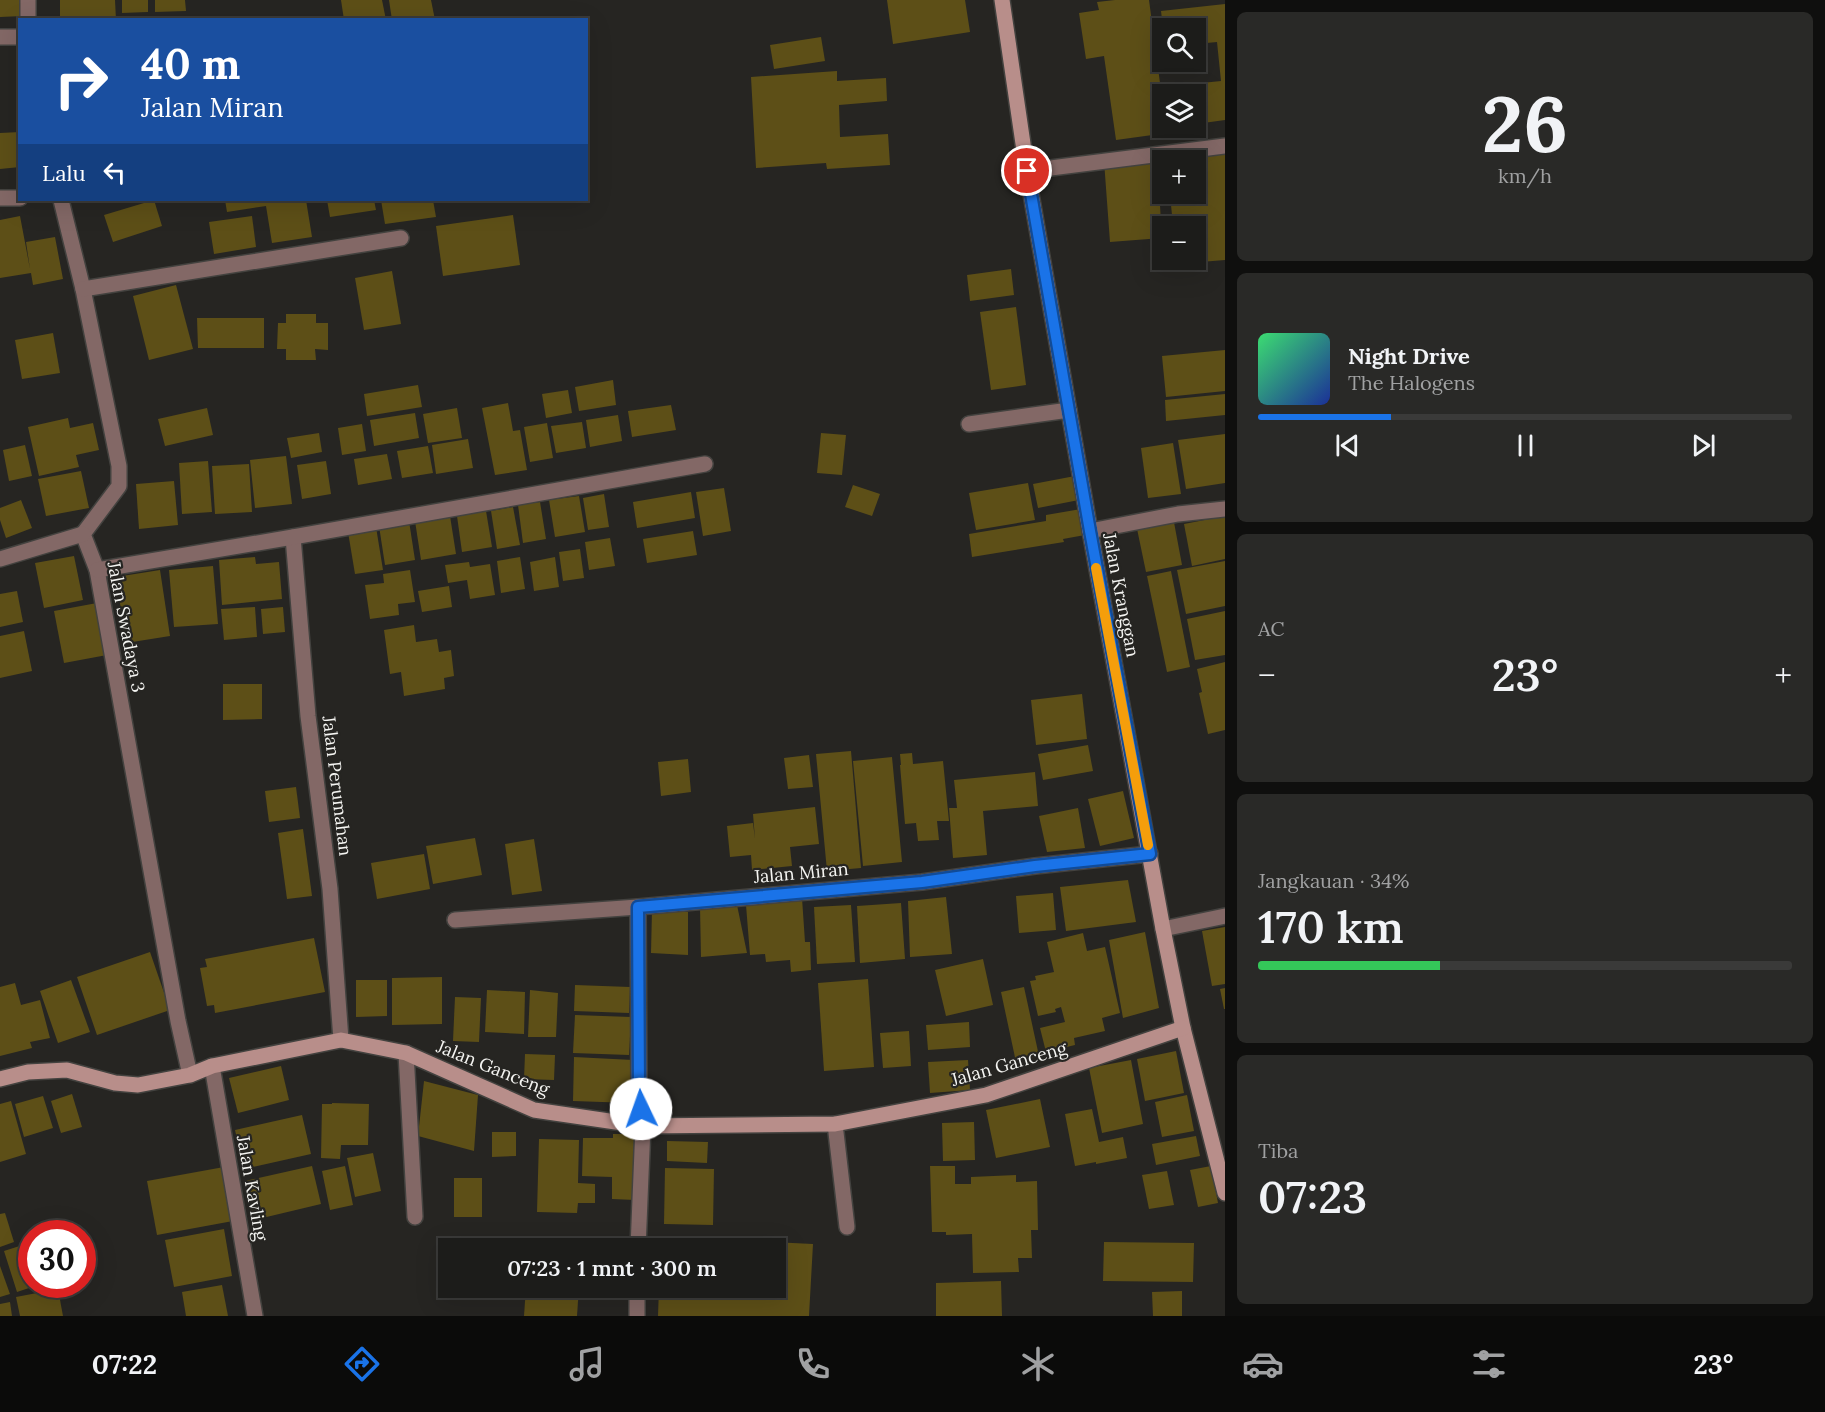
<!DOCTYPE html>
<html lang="id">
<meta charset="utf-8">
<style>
:root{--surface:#1c1c1a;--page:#292927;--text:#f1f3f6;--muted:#a0a1a2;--line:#3a3a39;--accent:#1a73e8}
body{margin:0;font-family:Lora,serif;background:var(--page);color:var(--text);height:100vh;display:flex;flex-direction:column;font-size:22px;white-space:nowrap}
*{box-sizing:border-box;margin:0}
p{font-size:20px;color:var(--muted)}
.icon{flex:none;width:33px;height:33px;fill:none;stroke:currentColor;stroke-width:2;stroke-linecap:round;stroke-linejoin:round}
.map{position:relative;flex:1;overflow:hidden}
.panel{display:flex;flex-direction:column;gap:12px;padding:12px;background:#0f0f0e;width:600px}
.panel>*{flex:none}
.banner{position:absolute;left:18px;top:18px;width:570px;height:183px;border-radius:0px;box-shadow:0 6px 24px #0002,0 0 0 2px var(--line);background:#1a4fa0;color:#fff;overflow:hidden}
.fabs{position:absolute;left:1152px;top:18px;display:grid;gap:12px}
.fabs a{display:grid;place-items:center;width:54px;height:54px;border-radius:0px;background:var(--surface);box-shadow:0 6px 24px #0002,0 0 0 2px var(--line);font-size:30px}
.speed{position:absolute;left:18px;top:1220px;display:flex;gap:12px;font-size:30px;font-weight:700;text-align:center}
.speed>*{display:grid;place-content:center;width:78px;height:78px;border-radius:50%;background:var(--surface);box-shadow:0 6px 24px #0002,0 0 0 2px var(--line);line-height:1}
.speed .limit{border:9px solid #d22;background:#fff;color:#111}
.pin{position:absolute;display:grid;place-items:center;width:51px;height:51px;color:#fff;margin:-26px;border:3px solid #fff;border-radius:50%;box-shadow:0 2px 6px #0007}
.me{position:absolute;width:66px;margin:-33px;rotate:357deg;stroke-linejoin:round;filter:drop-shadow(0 0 4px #0008)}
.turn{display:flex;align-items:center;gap:21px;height:126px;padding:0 24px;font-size:27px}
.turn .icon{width:78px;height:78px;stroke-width:2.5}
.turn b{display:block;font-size:42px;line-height:51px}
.then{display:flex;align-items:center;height:57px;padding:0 24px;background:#0003;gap:12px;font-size:22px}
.big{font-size:45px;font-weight:600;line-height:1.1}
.panel .tile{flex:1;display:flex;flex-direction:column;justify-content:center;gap:9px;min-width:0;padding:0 21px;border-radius:9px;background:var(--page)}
.panel .dial{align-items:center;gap:0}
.dial b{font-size:78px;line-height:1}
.song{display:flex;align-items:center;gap:18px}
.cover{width:72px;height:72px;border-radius:9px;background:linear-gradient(135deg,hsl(140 70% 55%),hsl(230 70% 35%))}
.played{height:6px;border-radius:3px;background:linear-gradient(90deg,var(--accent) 25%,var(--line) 25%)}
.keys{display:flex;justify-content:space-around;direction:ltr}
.heat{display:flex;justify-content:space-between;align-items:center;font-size:33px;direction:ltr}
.charge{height:9px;border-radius:4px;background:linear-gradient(90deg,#34c759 34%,var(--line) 0)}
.trip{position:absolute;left:438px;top:1238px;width:348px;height:60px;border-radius:0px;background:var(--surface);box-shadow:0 6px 24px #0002,0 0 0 2px var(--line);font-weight:600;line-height:60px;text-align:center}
.tab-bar{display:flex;height:96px;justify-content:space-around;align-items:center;background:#0b0b0a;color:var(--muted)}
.tab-bar .icon{width:42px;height:42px}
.tab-bar .current{color:var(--accent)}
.tab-bar b{font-size:27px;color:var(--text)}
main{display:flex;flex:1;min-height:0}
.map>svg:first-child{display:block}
.building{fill:#5d4f17}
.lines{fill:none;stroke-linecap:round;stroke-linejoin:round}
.lane-casing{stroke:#43423f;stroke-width:18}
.street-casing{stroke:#43423f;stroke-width:18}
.secondary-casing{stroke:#43423f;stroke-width:18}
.lane{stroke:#836866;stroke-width:15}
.street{stroke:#836866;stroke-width:15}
.secondary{stroke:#b88e8a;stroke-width:15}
.route-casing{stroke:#114b97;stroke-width:15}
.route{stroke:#1a73e8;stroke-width:10}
.slow{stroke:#f59e0b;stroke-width:10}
.labels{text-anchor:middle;stroke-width:4.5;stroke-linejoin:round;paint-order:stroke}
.street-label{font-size:18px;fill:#f5f5f2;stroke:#262522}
</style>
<main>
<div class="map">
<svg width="1225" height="1316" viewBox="0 0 1225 1316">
<rect width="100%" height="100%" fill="#262522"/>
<g class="building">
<path d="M0,0H22L23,16L0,17Z"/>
<path d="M60,0H115L116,20H60Z"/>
<path d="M122,0H148V12L122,13Z"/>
<path d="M155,0H185L186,11L155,12Z"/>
<path d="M341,0H382L386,20H344Z"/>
<path d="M389,0H431L435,20H392Z"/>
<path d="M887,0H965L970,32L893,44Z"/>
<path d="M1115,0H1149L1162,98V128H1166L1167,133L1116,140L1104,56L1086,59L1079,13L1099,10L1097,2Z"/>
<path d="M1225,4V120L1196,124V94H1173L1172,86L1221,81L1217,42L1196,44V28H1163L1161,11Z"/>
<path d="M227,16V20H195V17Z"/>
<path d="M821,37L825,61L774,69L770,45Z"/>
<path d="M837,71V81L886,78L887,101L839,105L840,137L888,134L890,165L827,169L826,163L756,168L751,77Z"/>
<path d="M20,132V167L0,169V133Z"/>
<path d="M1225,153V260L1176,264L1175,260H1196V226H1173L1170,194H1196V160H1167Z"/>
<path d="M1156,157L1157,162H1162V189H1159L1162,238L1110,242L1104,161Z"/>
<path d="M154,200L162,226L113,242L104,215Z"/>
<path d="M225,200H306L312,237L272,243L266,206L227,212Z"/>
<path d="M327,200H374L376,210L330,217Z"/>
<path d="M381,200H433L436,217L385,224Z"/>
<path d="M513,215L520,265L443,276L436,226Z"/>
<path d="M20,216L30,269L26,242L55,237L63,279L33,285L31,273L0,278V220Z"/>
<path d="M252,216L256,247L214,254L209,222Z"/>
<path d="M1011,269L1014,295L970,301L967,275Z"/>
<path d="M392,271L401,324L364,330L355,278Z"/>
<path d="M176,285L193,349L149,360L133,296Z"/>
<path d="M1016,307L1026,385L991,390L980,312Z"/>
<path d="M286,314H316V323H328V350L315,349L316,360H286V349H277L278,323H286Z"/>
<path d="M197,318H264V348H198Z"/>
<path d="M53,333L60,373L22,379L15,340Z"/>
<path d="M1225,350V391L1166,397L1162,356Z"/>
<path d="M613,380L616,405L579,411L575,387Z"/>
<path d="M418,385L422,407L367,416L364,394Z"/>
<path d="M568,390L572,413L546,418L542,394Z"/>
<path d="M1225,394V415L1166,421L1165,400Z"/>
<path d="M508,403L513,431L520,430L527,470L495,475L482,408Z"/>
<path d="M671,405L676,430L632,437L628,411Z"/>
<path d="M207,408L213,435L165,446L158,419Z"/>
<path d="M457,408L462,438L428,443L423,414Z"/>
<path d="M415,413L419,438L374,446L370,420Z"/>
<path d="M618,415L622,441L590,447L586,420Z"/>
<path d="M68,418L70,428L93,423L99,450L76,455L79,467L39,476L28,427Z"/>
<path d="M582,422L586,448L556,453L551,426Z"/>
<path d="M547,423L553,458L530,462L524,427Z"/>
<path d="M362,424L366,451L342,455L338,428Z"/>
<path d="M319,433L322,452L291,458L287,438Z"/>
<path d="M821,433L846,435L842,475L817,473Z"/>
<path d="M1225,434V483L1186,489L1178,440Z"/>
<path d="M468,439L473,468L436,474L432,445Z"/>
<path d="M1173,443L1181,494L1148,498L1141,448Z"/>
<path d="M25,445L32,476L9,481L3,450Z"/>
<path d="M428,446L433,473L402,478L397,451Z"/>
<path d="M387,454L392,479L358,485L354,459Z"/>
<path d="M286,456L292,504L255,508L250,460Z"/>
<path d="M208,461L212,512L182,514L179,463Z"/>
<path d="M326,461L331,494L302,499L297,465Z"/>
<path d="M249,464L252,512L215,514L212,466Z"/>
<path d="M81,471L89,508L46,516L38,479Z"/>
<path d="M1075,476L1079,500L1038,508L1033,484Z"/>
<path d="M174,481L178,525L139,529L136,484Z"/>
<path d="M1028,483L1035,520L976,530L969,493Z"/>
<path d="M853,485L880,494L872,516L845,507Z"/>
<path d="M724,488L731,531L703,536L696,492Z"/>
<path d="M691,492L695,518L637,528L633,502Z"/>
<path d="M604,494L609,527L588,530L583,498Z"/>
<path d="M579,496L585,532L555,537L549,500Z"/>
<path d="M21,500L32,528L6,538L0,520V508Z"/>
<path d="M540,502L546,539L523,543L518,505Z"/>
<path d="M513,507L520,545L497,549L491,511Z"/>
<path d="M1081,509L1085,535L1063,539L1064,542L972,557L969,534L1046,521V515Z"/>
<path d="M486,511L492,547L462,552L457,516Z"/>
<path d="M450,516L456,554L421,560L415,521Z"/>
<path d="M1225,516V559L1192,566L1184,524Z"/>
<path d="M1173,517L1182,565L1146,572L1136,524Z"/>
<path d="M409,521L415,560L385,565L379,526Z"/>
<path d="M376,527L383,570L355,574L348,532Z"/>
<path d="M693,531L697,555L647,563L643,539Z"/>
<path d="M610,538L615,566L589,570L585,542Z"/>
<path d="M580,549L584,578L563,581L559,552Z"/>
<path d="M74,556L83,600L44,608L35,563Z"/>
<path d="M255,557L256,564L279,562L282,599L222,605L219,560Z"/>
<path d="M520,557L525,589L501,593L497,561Z"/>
<path d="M555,557L559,587L534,591L530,562Z"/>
<path d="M1225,561V606L1186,614L1177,570Z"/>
<path d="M469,562L470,567L490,564L495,595L470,599L467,580L448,583L445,565Z"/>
<path d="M213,566L218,624L174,627L169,570Z"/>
<path d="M160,570L170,636L126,643L116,577Z"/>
<path d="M410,570L415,602L398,604L399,615L370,619L365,585L384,583L383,574Z"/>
<path d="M1171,571L1190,667L1167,672L1147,576Z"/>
<path d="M449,586L452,607L422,612L418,591Z"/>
<path d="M17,591L23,622L0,627V594Z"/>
<path d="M97,603L107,655L64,663L54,611Z"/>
<path d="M255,607L257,637L224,640L221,609Z"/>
<path d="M283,607L285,632L263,634L261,609Z"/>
<path d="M1225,611V655L1195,660L1187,619Z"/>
<path d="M414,625L416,642L437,639L439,652L451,650L454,676L444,678L445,689L404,696L401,672L390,674L384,630Z"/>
<path d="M24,631L32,671L0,678V636Z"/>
<path d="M1225,662V730L1208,734L1199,693L1202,692L1197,669Z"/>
<path d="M223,684H262V719L223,720Z"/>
<path d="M1082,694L1087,739L1036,745L1031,700Z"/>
<path d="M1088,745L1093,771L1043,780L1038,754Z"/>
<path d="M851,751L861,868L827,871L816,754Z"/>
<path d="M912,753L913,764L943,761L949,821H937L939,840L918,841L916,823L905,824L900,765H901L900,754Z"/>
<path d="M809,755L813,787L788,789L784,758Z"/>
<path d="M892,757L902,862L863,866L853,761Z"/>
<path d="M688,759L691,792L661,796L658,762Z"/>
<path d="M1035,772L1038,806L983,811L987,855L953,858L949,808H957L954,780Z"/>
<path d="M296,787L300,818L269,822L265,791Z"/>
<path d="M1123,791L1134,838L1100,846L1088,799Z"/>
<path d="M815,807L819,844L790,847L792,866L752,870L751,855L730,857L727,826L753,823L755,839L753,814Z"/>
<path d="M1078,808L1085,848L1047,852L1039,816Z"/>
<path d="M303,829L312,896L287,899L278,833Z"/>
<path d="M475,838L482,875L433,884L426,846Z"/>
<path d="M534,839L542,891L512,895L505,844Z"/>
<path d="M424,854L430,889L377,899L371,863Z"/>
<path d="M1128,880L1136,922L1066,931L1060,887Z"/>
<path d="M1053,893L1056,930L1019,933L1016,896Z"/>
<path d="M946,897L952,954L910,957L908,901Z"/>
<path d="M802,898L805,942H810L811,970L791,972L790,960L766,962L765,954L750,955L746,905L762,904V901Z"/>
<path d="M901,903L905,959L860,963L857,906Z"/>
<path d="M737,905L747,953L701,957L700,907Z"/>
<path d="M851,905L855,962L817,964L814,907Z"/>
<path d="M652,910L688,912V955L651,953Z"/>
<path d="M1225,927V984L1212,986L1202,931Z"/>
<path d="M1145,932L1159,1008L1123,1018L1109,940Z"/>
<path d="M1083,933L1087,951L1105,947L1120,1013L1102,1018L1105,1031L1074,1038L1075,1045L1046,1052L1040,1028L1065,1022L1061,1007L1055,1009L1056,1012L1038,1016L1030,981L1036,980L1035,976L1054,972L1047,942Z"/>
<path d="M314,938L325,992L215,1013L214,1005L207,1006L200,968L207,967L205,959Z"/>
<path d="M150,952L170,1010L97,1035L77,977Z"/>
<path d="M983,959L993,1005L946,1016L935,970Z"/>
<path d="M442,977V1024L392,1025V978Z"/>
<path d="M868,979L874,1067L824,1071L818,983Z"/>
<path d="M71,980L90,1032L58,1043L40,991Z"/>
<path d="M356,980H387V1016L356,1017Z"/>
<path d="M15,983L21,1005L40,1000L50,1038L30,1042L32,1048L0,1056V987Z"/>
<path d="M575,985L630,987L629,1013L574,1011Z"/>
<path d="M1024,987L1039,1056L1016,1062L1001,992Z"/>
<path d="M1225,988V1009H1224L1220,989Z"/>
<path d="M487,990L525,992L524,1034L485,1032Z"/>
<path d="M530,990L558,993L556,1037H528Z"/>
<path d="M455,997L481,998L479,1042L453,1041Z"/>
<path d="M575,1015L631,1017L629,1055L573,1053Z"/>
<path d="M969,1022L970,1047L928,1050L926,1025Z"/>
<path d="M909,1031L911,1066L883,1068L880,1033Z"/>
<path d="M1176,1051L1184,1093L1145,1101L1137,1059Z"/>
<path d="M525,1054L555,1055L554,1080L524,1079Z"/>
<path d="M574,1057L633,1060L631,1103L573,1101Z"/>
<path d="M968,1060L970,1090L930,1093L928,1062Z"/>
<path d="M1131,1060L1143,1124L1102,1133L1089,1068Z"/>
<path d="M281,1066L289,1100L238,1113L229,1078Z"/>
<path d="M424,1081L478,1095L474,1151L418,1136Z"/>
<path d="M72,1094L82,1127L61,1133L51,1101Z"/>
<path d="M1187,1095L1194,1131L1162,1137L1155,1102Z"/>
<path d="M43,1096L53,1128L24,1137L15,1104Z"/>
<path d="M1040,1099L1050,1147L996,1158L986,1110Z"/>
<path d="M11,1101L26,1154L0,1162V1104Z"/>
<path d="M332,1103L369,1104L368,1145H341L340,1159L321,1158L322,1104H332Z"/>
<path d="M1092,1109L1099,1142L1123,1137L1127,1158L1096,1164V1162L1075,1166L1065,1114Z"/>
<path d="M302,1115L311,1154L244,1169L235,1130Z"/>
<path d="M974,1122L975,1160L943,1161L942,1123Z"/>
<path d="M492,1132H516V1156L492,1157Z"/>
<path d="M613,1134H636L635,1200L612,1199V1177L582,1176L583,1138H613Z"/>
<path d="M1196,1136L1200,1156L1156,1165L1152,1144Z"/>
<path d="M539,1139L579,1140L578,1183L595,1184V1203H578L577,1213L537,1212Z"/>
<path d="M667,1141L708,1142L707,1163L667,1161Z"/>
<path d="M373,1153L381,1191L355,1197L347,1158Z"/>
<path d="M312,1166L321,1204L254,1220L245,1181Z"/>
<path d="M345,1166L353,1205L330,1210L322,1171Z"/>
<path d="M930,1166H955V1184H971V1177L1016,1175V1182L1037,1181L1038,1230H1031L1032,1258H1018L1019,1272L973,1273L972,1234L946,1235V1232H932Z"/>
<path d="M1211,1166L1218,1203L1198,1207L1190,1170Z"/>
<path d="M224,1167L233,1221L157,1235L147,1181Z"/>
<path d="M665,1168L714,1169L713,1225L664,1224Z"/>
<path d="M1167,1171L1174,1205L1149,1209L1142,1175Z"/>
<rect x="454" y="1178" width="28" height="39"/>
<path d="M5,1213L14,1242L0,1247V1214Z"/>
<path d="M224,1229L232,1276L174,1287L165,1240Z"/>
<path d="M707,1239L813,1244L809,1316H658L659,1287H776V1248H706Z"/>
<path d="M32,1242V1284H41L17,1292L4,1251Z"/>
<path d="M1104,1242L1194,1243L1193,1282L1103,1281Z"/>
<path d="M0,1266L10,1294L0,1297Z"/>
<path d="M1001,1281L1002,1316H936V1283Z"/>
<path d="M222,1285L228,1316H186L182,1292Z"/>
<path d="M526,1287H579L577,1316H524Z"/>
<path d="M58,1289L63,1316H20L16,1297Z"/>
<path d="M1182,1291V1316H1153L1152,1292Z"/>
<path d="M10,1302L12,1316H0V1304Z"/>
</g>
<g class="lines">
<defs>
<g id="lane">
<path d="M969,424L1069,410"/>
<path d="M835,1124L847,1227"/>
</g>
<g id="street">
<path d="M28,0V20"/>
<path d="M0,37H20"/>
<path d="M1027,171L1225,146"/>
<path d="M0,198H20"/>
<path d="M61,200L83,289L119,466V486L83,534L97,570L178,1021L190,1075"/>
<path d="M83,289L401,238"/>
<path d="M1090,531L1178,514L1225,509"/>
<path d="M293,537L308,716L330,889L341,1040"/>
<path d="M0,559L83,534"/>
<path d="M97,570L293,537L705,464"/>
<path d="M638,907L639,1092L643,1126L638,1248"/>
<path d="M455,920L638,907L922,882L1035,866L1150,854"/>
<path d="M1163,929L1225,916"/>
<path d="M406,1053L415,1217"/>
<path d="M212,1066L255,1316"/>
<path d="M637,1315V1287"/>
</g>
<g id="secondary">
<path d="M1002,0L1027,171L1090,531L1163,929L1183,1028L1225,1193"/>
<path d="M0,1079L28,1072L67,1070L115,1083L138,1085L190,1075L212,1066L341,1040L406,1053L534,1110L643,1126L835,1124L986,1095L1183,1028"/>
</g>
</defs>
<use href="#lane" class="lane-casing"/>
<use href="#street" class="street-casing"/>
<use href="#secondary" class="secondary-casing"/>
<use href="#lane" class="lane"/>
<use href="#street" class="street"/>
<use href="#secondary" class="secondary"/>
</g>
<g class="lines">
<defs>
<path id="route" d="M641,1109L639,1092L638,907L922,882L1035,866L1150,854L1090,531L1027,171"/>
</defs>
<use href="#route" class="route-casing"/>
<use href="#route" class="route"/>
<path class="slow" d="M1096,568L1148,845"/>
</g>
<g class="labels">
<g class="street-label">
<text transform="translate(1121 595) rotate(79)" y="6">Jalan Kranggan</text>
<text transform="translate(126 627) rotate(79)" y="6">Jalan Swadaya 3</text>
<text transform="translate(337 786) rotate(83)" y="6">Jalan Perumahan</text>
<text transform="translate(801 873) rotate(-5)" y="6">Jalan Miran</text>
<text transform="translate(1009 1064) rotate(-16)" y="6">Jalan Ganceng</text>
<text transform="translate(493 1068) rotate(22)" y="6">Jalan Ganceng</text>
<text transform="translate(252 1188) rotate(80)" y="6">Jalan Kavling</text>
</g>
</g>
</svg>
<div class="fabs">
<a><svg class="icon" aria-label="search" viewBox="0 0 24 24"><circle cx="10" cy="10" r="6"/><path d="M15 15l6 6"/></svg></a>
<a><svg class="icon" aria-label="layers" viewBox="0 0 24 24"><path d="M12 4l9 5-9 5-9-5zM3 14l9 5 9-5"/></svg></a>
<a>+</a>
<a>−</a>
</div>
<div class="speed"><div class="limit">30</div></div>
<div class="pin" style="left:1027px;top:171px;background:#d93025"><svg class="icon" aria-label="arrive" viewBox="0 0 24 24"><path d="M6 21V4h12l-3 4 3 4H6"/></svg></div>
<svg class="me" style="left:641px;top:1109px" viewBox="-20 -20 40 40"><circle r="19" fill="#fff"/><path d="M0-13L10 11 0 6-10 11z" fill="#1a73e8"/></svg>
<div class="trip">07:23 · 1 mnt · 300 m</div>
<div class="banner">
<div class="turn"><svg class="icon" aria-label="right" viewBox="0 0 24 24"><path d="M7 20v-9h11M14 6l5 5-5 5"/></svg><div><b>40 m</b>Jalan Miran</div></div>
<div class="then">Lalu<svg class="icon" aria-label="left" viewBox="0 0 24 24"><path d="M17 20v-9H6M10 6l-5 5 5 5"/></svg></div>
</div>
</div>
<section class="panel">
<div class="tile dial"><b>26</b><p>km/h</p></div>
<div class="tile">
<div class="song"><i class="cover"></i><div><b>Night Drive</b><p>The Halogens</p></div></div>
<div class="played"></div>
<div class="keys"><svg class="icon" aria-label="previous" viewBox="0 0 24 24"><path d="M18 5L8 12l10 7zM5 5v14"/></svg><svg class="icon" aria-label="pause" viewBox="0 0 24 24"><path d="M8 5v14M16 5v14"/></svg><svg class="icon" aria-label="next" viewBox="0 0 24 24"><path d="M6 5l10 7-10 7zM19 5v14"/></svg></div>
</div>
<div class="tile"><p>AC</p>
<div class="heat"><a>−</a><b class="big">23°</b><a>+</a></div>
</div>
<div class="tile"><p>Jangkauan · 34%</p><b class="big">170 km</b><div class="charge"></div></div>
<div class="tile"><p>Tiba</p><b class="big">07:23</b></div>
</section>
</main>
<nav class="tab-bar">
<b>07:22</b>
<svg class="icon current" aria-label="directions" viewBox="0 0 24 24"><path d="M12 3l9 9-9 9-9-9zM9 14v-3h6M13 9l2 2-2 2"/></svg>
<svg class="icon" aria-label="music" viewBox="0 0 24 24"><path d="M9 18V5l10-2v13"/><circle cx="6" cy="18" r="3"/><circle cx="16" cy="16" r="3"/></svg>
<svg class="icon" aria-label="phone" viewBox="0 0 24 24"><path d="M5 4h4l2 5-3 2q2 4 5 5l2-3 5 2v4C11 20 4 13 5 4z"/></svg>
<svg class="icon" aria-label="climate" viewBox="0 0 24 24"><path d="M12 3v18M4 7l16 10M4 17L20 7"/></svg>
<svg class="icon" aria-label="car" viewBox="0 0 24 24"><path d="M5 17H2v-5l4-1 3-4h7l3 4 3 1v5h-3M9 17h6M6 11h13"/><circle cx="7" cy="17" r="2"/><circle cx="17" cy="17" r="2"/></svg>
<svg class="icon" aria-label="filters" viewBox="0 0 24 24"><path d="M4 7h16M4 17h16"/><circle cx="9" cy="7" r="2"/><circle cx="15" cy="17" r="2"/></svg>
<b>23°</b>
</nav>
